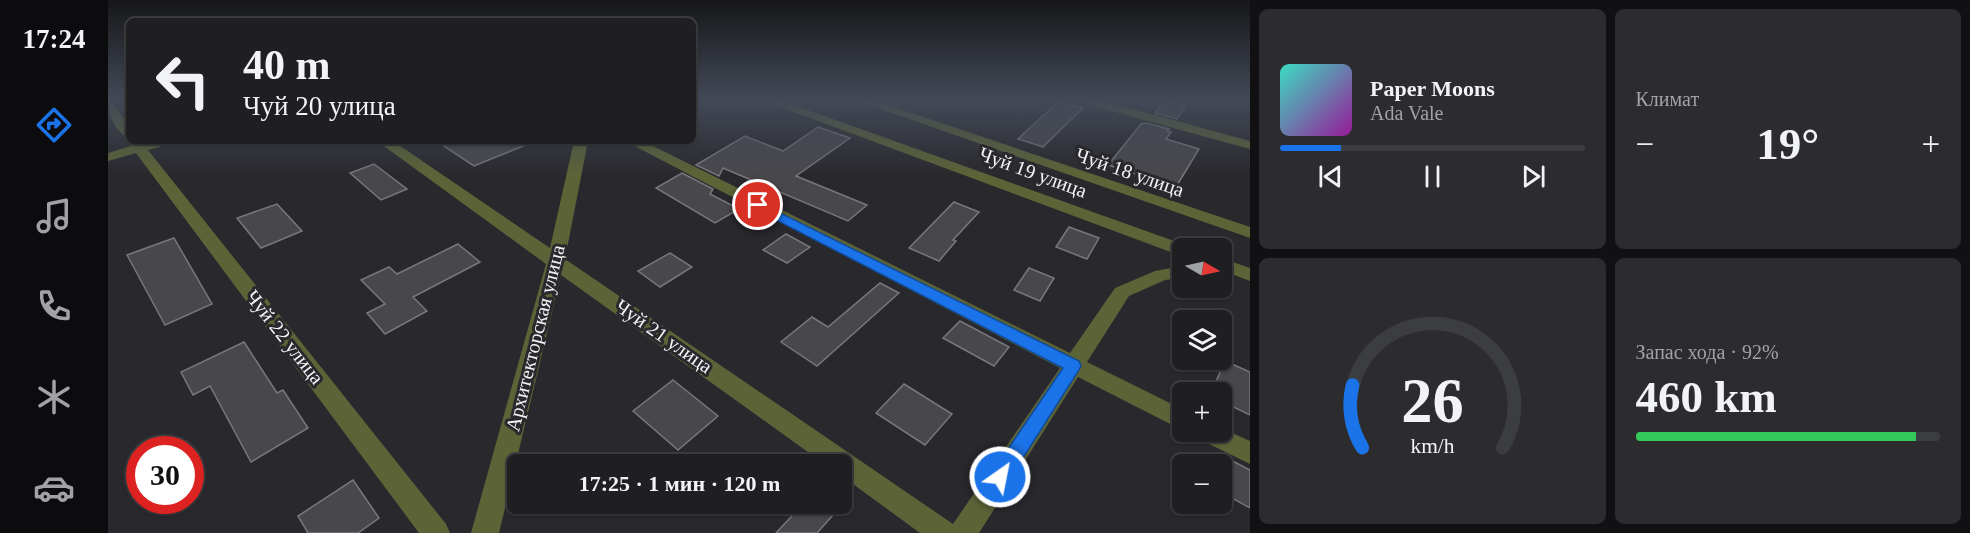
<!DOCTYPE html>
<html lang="ru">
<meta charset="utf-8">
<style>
:root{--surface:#1f1f22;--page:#2c2c2f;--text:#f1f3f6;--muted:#a1a2a5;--line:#3c3d40;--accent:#1a73e8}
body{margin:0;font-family:"Times New Roman",serif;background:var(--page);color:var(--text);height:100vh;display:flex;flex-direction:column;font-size:22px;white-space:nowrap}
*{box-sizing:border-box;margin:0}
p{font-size:20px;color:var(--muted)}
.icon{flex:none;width:33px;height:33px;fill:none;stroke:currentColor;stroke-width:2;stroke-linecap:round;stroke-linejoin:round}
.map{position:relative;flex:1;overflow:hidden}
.side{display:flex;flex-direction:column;gap:9px;padding:9px;background:#111113;width:720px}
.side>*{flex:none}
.hud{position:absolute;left:18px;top:18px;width:570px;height:126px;border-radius:9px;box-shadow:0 2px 4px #0004,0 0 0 2px var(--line);background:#1f1f22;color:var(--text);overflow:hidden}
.needle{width:39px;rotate:99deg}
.buttons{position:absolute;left:1064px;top:238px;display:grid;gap:12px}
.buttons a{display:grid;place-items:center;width:60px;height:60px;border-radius:9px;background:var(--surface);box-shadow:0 2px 4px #0004,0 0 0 2px var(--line);font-size:30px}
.speed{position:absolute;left:18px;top:436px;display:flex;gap:12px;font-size:30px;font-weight:700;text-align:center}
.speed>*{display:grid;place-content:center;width:78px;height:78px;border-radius:50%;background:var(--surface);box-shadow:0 2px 4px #0004,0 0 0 2px var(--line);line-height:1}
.speed .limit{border:9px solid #d22;background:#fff;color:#111}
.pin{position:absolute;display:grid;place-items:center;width:51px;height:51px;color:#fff;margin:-26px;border:3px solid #fff;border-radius:50%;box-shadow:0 2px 6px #0007}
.me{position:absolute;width:66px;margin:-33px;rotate:33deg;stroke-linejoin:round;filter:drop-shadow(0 0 4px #0008)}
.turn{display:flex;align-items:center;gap:21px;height:126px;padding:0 18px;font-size:27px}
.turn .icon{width:78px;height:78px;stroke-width:2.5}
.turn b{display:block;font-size:42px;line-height:51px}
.big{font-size:45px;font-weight:700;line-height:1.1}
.side .tile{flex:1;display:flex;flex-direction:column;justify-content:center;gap:9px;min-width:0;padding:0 21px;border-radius:9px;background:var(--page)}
.side .dial{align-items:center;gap:0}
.dial svg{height:156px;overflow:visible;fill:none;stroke:var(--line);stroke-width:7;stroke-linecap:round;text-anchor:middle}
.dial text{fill:var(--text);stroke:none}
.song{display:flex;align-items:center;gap:18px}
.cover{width:72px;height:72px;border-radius:9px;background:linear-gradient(135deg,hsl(170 70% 55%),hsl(300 70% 35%))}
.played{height:6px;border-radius:3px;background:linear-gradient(90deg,var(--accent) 20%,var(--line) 20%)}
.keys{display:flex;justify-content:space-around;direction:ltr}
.heat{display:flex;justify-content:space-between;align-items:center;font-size:33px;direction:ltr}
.charge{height:9px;border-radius:4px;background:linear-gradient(90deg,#34c759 92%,var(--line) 0)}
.side .tiles{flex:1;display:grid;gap:9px;grid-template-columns:repeat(2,1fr)}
.trip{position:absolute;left:399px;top:454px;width:345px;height:60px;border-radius:9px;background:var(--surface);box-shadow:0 2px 4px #0004,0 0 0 2px var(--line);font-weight:700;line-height:60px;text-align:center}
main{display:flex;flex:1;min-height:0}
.dock{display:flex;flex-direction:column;width:108px;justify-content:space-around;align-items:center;background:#0c0c0e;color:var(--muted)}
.dock .icon{width:42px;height:42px}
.dock .on{color:var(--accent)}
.dock b{font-size:27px;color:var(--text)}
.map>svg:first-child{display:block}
.building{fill:#48484c;stroke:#78777c;stroke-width:1.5}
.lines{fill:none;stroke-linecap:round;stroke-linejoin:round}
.minor{fill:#5b6337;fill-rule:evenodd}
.route{fill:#1a73e8;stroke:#114b97;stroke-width:1.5}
.labels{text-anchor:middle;stroke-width:6;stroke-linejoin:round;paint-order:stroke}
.street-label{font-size:20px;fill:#f4f3f6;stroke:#29292d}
</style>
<main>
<nav class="dock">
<b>17:24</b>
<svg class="icon on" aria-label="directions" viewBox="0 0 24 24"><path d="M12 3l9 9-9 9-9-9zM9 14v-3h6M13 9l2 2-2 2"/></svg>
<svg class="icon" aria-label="music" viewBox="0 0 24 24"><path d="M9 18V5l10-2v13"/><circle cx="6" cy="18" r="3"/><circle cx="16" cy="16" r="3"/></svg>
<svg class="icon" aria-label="phone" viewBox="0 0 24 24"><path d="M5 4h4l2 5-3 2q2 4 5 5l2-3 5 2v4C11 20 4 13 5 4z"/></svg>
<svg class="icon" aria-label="climate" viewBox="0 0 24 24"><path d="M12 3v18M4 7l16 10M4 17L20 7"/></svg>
<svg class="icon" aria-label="car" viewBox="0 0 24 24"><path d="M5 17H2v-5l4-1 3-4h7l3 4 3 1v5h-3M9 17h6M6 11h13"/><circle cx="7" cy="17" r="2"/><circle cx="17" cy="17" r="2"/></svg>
</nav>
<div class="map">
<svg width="1142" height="533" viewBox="0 0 1142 533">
<rect width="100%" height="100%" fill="#29292d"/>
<g class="building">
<path d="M951,101L975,108L935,147L910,139Z"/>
<path d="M1056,101L1078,106L1069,119L1047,113Z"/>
<path d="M1038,123L1061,129L1059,131L1063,132L1058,139L1091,149L1068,187L1000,165L1033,124Z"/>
<path d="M710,127L742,138L688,176L759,205L740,221L615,168L611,176L588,165L637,136L675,151Z"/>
<path d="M328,141H425V142L366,166Z"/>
<path d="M266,164L299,189L273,200L242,173Z"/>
<path d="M574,173L605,189L602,194L631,209L607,223L548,188Z"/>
<path d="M846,202L871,212L845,240L848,241L831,261L801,248Z"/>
<path d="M169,204L194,231L153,248L129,218Z"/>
<path d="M961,227L991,238L979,259L948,247Z"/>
<path d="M678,234L702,247L679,263L655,250Z"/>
<path d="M66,238L104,304L57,325L19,255Z"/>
<path d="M350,244L372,262L305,297L319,311L277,334L259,313L277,304L253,280L281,267L289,274Z"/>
<path d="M562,253L584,267L552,287L530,271Z"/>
<path d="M921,268L946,278L932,301L906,290Z"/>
<path d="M772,283L791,293L709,366L673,342L704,317L720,327Z"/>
<path d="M852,321L901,347L886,366L835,338Z"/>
<path d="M136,342L169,393L175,390L200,428L143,462L102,386L85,395L73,372Z"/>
<path d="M1117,361L1142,372V415L1113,401V393H1103Z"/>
<path d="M565,380L610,416L570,450L525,411Z"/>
<path d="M796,384L844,414L817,445L768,413Z"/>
<path d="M1113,455L1142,470V508L1113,492Z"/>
<path d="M245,480L271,518L250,533H200L190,516Z"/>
<path d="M695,504H735L709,533H668Z"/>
</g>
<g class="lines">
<g class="minor">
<path d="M654,100H672L1080,246L1082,249H1074V255L1068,254Z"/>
<path d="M747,100H765L1142,227V238Z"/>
<path d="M972,100H992L1142,141V149L974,103Z"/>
<path d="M0,102L4,103L21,125V138C8,133 0,115 0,102Z"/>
<path d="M21,138V141L35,143L63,141L61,144L40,150L338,524L342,533H311L28,153L0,161V153L23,146L19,141Z"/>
<path d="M269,141H285L442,248L466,141H480L457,259L845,524L952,368L517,141H535L962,353L1007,288L1047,271L1074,266V278L1057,280L1021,296L979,362L1074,409V430L970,377L871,533H812L734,476V465H718L453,275L391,533H363L438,264Z"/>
<path d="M1113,258L1142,268V281L1113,270Z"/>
<path d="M1113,428L1142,441V464L1091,439L1087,432H1113Z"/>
</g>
</g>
<linearGradient id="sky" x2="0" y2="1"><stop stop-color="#171719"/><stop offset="0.57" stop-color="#434957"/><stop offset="1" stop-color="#434957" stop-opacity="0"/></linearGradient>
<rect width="1142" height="175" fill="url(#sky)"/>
<path class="route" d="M650,202L971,361L973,366L971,370L899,483L892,486L885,483L882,477L885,471L955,368L645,208L644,205Z"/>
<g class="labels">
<g class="street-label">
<text transform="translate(925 172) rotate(20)" y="7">Чуй 19 улица</text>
<text transform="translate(1022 172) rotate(19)" y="7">Чуй 18 улица</text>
<text transform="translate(556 336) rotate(35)" y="7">Чуй 21 улица</text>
<text transform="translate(177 337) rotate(52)" y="7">Чуй 22 улица</text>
<text transform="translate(427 338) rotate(-76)" y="7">Архитекторская улица</text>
</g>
</g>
</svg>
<div class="buttons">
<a><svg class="needle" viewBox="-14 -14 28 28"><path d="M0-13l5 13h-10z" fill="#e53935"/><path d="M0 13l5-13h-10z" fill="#a1a2a5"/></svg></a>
<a><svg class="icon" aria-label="layers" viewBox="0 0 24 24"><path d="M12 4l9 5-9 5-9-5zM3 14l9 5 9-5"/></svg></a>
<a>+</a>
<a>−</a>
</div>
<div class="speed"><div class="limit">30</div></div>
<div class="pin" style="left:650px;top:205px;background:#d93025"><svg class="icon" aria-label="arrive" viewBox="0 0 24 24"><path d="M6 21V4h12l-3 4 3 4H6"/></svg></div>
<svg class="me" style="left:892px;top:477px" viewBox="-20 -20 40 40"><circle r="17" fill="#1a73e8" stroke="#fff" stroke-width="3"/><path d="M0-11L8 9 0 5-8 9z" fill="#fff"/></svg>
<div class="trip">17:25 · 1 мин · 120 m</div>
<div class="hud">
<div class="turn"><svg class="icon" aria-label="left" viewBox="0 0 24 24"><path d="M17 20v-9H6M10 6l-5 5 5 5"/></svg><div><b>40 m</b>Чуй 20 улица</div></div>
</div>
</div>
<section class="side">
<div class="tiles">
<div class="tile">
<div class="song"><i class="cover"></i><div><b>Paper Moons</b><p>Ada Vale</p></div></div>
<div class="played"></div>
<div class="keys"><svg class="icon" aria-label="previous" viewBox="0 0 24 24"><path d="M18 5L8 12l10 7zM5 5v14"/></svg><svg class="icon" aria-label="pause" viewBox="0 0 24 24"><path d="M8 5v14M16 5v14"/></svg><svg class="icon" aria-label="next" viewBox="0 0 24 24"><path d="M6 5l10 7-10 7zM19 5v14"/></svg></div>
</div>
<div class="tile"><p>Климат</p>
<div class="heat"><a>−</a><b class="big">19°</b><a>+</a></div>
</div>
<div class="tile dial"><svg viewBox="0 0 100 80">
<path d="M14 69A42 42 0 1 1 86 69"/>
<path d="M14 69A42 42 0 0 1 9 37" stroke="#1a73e8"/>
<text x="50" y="56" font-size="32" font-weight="700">26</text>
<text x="50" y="72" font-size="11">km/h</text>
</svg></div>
<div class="tile"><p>Запас хода · 92%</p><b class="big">460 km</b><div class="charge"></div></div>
</div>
</section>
</main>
